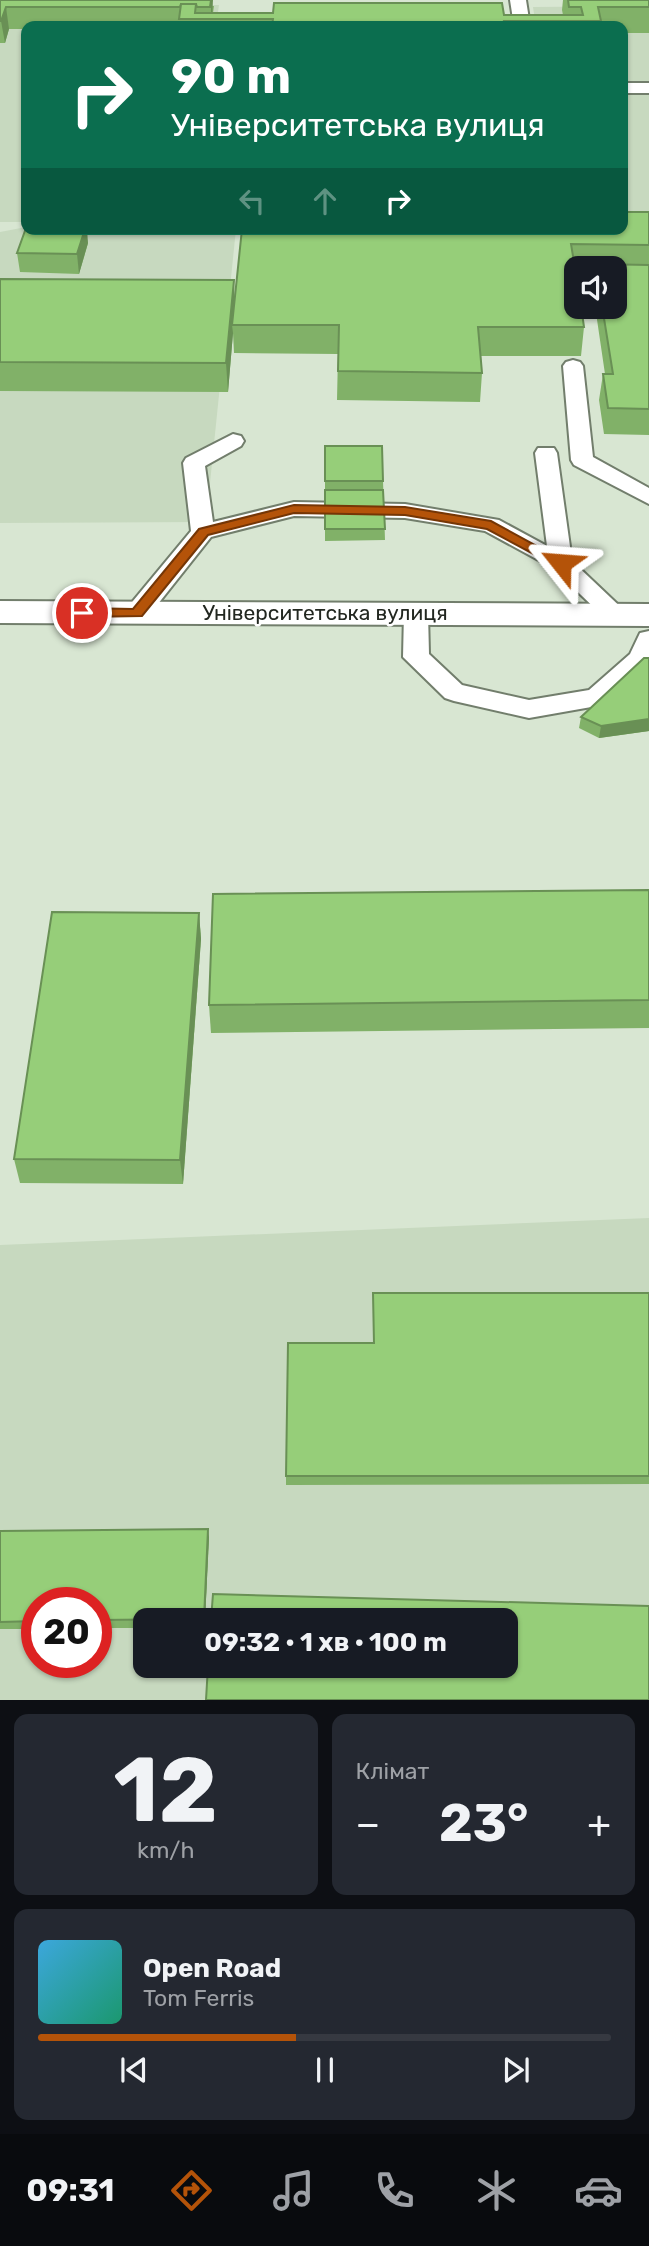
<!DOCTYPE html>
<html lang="uk">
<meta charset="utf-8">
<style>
:root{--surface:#171b24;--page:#242831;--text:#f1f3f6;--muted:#9ea1a6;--line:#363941;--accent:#b45309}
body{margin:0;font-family:Rubik,sans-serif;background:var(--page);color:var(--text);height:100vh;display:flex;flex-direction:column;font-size:26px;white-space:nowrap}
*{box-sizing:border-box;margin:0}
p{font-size:23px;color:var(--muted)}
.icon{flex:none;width:38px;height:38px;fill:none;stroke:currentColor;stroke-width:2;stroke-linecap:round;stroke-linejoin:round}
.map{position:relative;height:1700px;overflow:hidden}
.side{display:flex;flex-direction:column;gap:14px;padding:14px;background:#0d0f14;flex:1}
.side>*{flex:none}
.guide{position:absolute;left:21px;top:21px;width:607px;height:214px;border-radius:14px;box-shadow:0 2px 5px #0004;background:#0b6e4f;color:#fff;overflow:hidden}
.fabs{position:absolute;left:564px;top:256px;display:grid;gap:14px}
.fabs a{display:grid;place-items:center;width:63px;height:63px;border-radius:14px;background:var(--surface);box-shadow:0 2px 5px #0004;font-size:35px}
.speed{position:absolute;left:21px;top:1587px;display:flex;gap:14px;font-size:35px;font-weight:700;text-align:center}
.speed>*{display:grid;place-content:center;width:91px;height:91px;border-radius:50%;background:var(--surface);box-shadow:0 2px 5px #0004;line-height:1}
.speed .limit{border:10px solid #d22;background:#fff;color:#111}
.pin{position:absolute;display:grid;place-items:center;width:60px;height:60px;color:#fff;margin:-30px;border:4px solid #fff;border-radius:50%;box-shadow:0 2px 7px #0007}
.me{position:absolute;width:77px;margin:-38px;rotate:298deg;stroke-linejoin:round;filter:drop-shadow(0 0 5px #0008)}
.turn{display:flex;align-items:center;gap:24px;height:147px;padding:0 35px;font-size:32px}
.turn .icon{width:91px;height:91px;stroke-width:2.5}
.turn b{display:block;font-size:49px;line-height:60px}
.lanes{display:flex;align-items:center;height:66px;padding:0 35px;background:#0003;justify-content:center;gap:35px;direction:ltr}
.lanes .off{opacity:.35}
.big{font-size:52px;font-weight:700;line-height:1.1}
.side .card{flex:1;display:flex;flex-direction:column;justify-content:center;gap:10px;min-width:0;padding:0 24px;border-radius:14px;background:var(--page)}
.side .dial{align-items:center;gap:0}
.dial b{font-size:91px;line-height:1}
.song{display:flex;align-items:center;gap:21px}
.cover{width:84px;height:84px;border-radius:10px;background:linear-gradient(135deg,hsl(200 70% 55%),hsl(160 70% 35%))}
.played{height:7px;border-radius:4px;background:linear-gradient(90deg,var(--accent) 45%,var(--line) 45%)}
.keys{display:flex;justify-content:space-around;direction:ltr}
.heat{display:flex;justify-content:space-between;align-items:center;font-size:38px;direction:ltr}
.side .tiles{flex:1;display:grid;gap:14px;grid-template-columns:1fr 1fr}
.card:last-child{grid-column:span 2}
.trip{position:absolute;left:133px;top:1608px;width:385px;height:70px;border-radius:14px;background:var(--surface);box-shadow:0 2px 5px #0004;font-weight:700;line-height:70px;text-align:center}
.menu{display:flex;height:112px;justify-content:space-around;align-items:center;background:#090b0e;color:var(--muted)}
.menu .icon{width:49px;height:49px}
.menu .on{color:var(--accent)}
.menu b{font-size:32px;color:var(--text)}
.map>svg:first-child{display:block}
.built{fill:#c7d9bf;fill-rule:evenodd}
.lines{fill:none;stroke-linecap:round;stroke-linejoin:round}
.lane-casing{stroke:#727e6c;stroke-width:4}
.primary-casing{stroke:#727e6c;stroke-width:4}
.lane{fill:#fff;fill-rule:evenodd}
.primary{fill:#fff;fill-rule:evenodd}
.wall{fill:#81b168}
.shaded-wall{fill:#699055}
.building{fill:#96ce79;stroke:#699055;stroke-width:2}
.route{fill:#b45309;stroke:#753606;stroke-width:2}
.labels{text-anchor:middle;stroke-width:5;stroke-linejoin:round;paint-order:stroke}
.street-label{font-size:21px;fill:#222720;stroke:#fff}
</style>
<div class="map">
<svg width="649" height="1700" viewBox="0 0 649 1700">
<rect width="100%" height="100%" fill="#d8e6d2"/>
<g class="built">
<path d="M0,5H219L216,26H26V222H0Z"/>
<path d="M649,6V226H623V26H234L535,20L533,7Z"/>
<path d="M21,228L236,229L206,522L0,523V232Z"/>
<path d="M649,1218V1700H0V1245ZM37,1603H96V1662H37ZM145,1620H506V1666H145Z"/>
</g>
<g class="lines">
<defs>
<g id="lane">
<path d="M510,0H526L530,26H514Z"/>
<rect x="623" y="83" width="26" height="10"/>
<path d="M573,360L580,362L583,366L593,457L649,488V504L574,465L571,460L563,366L566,362Z"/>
<path d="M233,434L241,436L244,441L241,446L205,466L213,522L294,502L405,504L499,520L547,546L535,453L538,448H554L557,453L572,561L629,615L626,621L617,623L608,621L553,568L485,531L405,518L294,516L211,537L146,619L137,621L128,619L125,613L128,607L191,531L183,463L186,458Z"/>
<path d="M416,605L425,607L428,613L429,654L462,685L529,700L589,690L630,654L640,633L649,631V665L606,703L597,706L529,718L454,701L445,698L403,657L404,613L407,607Z"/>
</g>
<path id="primary" d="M0,601L649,604V626L0,623Z"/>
</defs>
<use href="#lane" class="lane-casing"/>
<use href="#primary" class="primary-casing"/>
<use href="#lane" class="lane"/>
<use href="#primary" class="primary"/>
</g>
<g class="wall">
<path d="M0,0L214,6L213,13L504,15H563L562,10L563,0H649V33H623V26H26V29H9L5,43H0Z"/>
<path d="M649,212V435L604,434L599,400L603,374H605L595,306H614V268H576V306L584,327L581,356H481L482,373L480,402L337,400L338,354L234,353L233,333L228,392L0,391V279L235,303Z"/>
<path d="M88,243L79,274L20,272L17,253Z"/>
<path d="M325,446L383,481L385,540L325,541Z"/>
<path d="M649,658V731L599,738L579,728L581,717Z"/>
<path d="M649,890V1028L211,1033L209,1005Z"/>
<path d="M199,913L201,939L183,1184L20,1183L14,1159Z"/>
<path d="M373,1293H649V1484L286,1485V1476L374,1343Z"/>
<path d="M0,1531L209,1537L205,1620H145V1628H96V1603H37V1629H0Z"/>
</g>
<g class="shaded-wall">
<path d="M211,0H213L212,19H211Z"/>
<path d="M6,7L9,29L5,43L1,21Z"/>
<path d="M85,229H87L88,243L79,274L77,254Z"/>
<path d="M234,280L235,308L232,325L233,333L228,392L226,363Z"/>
<path d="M649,719V731L599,738L601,726Z"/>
<path d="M199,913L201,939L183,1184L180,1160Z"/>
<path d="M208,1529L209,1537L205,1620H204Z"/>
</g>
<g class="building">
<path d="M0,0H211L210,7H197L196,4H181L180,7H6L1,21H0Z"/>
<path d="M568,0H649V7H598L601,21H504L505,26H272L273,19H179L181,4H196L195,13H273L274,3H502L504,15H583L581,7H569Z"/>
<path d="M623,212H649V245L571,244L576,274V306H581L584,327H478L482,373L338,371L339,325H232L242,229H623Z"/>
<path d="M26,228V229H85L77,254L17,253Z"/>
<path d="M596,264L649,265V409L608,408L603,374H613L602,306H614V268H596Z"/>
<path d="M0,279L234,280L226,363L0,362Z"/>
<path d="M325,446H382L383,481H325Z"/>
<path d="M325,490H383L385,529H325Z"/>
<path d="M644,658H649V719L601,726L581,717Z"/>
<path d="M649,890V1000L209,1005L213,894Z"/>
<path d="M52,912L199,913L180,1160L14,1159Z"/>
<path d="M373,1293H649V1476H286L288,1343H374Z"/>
<path d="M208,1529L204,1619L96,1620V1603H37V1621L0,1622V1531Z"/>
<path d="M213,1594L649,1606V1700H206L208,1666H506V1620H211Z"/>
</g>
<path class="route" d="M294,505L405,507L491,521L568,563L561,567L556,566L487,529L405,515L294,513L208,535L142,616L82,617L75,613L82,608L133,609L199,529Z"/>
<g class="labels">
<g class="street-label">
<text x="325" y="620">Університетська вулиця</text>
</g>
</g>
</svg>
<div class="fabs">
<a><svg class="icon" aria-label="sound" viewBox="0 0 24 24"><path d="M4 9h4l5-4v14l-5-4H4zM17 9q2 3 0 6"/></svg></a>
</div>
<div class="speed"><div class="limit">20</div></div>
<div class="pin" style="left:82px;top:613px;background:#d93025"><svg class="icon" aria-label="arrive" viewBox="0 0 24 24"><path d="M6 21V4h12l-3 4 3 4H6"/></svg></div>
<svg class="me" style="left:561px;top:563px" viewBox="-20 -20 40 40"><path d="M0-17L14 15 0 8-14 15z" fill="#b45309" stroke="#fff" stroke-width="4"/></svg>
<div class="trip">09:32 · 1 хв · 100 m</div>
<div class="guide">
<div class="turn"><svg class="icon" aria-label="right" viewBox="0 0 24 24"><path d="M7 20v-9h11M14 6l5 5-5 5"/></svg><div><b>90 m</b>Університетська вулиця</div></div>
<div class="lanes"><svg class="icon off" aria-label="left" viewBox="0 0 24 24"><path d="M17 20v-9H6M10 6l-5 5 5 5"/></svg><svg class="icon off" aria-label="ahead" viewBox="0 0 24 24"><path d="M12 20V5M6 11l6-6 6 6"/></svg><svg class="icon" aria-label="right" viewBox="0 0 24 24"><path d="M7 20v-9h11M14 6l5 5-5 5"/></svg></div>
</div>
</div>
<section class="side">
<div class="tiles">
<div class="card dial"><b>12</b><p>km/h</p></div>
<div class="card"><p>Клімат</p>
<div class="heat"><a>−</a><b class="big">23°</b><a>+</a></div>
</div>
<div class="card">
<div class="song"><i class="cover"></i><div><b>Open Road</b><p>Tom Ferris</p></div></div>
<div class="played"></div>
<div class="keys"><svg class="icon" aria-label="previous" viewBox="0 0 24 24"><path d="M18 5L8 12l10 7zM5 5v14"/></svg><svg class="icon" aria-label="pause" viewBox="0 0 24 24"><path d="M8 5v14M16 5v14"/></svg><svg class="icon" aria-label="next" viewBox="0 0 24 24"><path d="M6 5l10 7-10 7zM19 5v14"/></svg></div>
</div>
</div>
</section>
<nav class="menu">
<b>09:31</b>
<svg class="icon on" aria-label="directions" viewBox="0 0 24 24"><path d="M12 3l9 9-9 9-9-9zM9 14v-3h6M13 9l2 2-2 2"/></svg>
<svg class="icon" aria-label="music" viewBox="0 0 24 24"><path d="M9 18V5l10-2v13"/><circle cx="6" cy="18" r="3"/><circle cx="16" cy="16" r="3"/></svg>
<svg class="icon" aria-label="phone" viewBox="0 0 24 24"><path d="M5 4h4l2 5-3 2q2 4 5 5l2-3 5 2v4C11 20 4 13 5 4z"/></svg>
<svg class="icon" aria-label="climate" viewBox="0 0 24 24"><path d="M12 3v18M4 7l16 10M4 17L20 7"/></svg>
<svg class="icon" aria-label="car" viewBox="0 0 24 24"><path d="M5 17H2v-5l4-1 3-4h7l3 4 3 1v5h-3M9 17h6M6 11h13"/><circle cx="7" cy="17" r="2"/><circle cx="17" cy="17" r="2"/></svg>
</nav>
